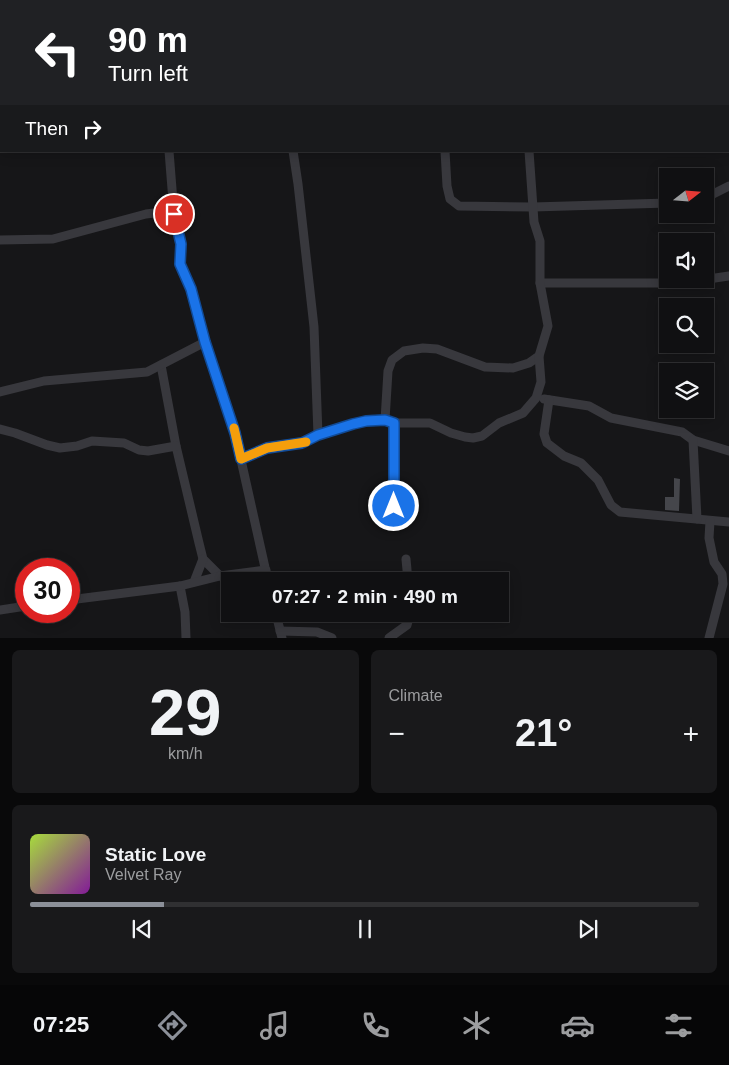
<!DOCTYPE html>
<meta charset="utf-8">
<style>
:root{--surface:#101012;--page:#19191b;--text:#f1f3f6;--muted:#9c9d9f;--line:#303032;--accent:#8c9099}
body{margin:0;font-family:Arial,sans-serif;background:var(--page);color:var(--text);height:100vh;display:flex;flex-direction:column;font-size:19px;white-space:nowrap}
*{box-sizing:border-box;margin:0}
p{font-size:16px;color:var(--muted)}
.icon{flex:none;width:28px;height:28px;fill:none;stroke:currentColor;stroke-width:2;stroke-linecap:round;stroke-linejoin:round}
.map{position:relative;height:638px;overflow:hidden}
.side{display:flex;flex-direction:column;gap:12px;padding:12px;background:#09090a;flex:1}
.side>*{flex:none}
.hud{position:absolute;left:0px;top:0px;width:730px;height:152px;box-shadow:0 2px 12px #0003,0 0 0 1px var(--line);background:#202124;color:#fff;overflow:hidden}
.needle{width:32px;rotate:73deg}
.fabs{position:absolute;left:659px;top:168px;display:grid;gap:10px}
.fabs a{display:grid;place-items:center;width:55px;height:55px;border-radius:0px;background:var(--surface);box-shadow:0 2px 12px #0003,0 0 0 1px var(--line);font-size:25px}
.speed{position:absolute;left:15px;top:558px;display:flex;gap:10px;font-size:25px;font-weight:700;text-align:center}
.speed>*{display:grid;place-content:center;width:65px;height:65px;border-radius:50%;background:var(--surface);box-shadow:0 2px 12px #0003,0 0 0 1px var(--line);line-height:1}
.speed .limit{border:8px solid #d22;background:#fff;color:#111}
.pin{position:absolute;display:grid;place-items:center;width:42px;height:42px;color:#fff;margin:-21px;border:2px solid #fff;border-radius:50%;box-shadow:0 1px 5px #0007}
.me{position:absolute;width:55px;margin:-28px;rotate:0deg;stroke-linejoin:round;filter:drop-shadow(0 0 4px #0008)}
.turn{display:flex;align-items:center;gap:18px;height:105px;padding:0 25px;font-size:22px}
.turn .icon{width:65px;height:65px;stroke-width:2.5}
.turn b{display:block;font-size:35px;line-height:42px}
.then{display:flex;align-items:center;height:48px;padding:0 25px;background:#0003;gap:10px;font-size:19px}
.big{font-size:38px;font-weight:600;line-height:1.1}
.side .card{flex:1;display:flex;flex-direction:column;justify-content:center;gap:8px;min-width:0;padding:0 18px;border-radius:8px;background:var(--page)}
.side .dial{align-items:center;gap:0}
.dial b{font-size:65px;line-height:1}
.song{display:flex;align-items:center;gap:15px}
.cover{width:60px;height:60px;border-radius:8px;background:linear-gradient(135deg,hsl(80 70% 55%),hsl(290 70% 35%))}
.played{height:5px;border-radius:2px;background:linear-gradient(90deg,var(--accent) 20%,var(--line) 20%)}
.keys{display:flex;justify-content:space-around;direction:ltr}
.heat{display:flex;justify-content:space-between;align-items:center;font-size:28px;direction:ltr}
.side .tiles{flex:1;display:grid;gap:12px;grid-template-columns:1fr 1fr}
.card:last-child{grid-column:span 2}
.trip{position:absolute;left:221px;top:572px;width:288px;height:50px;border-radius:0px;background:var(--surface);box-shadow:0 2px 12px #0003,0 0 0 1px var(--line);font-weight:600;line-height:50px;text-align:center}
.tab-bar{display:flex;height:80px;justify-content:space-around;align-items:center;background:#060607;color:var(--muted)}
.tab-bar .icon{width:35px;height:35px}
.tab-bar .active{color:var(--accent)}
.tab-bar b{font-size:22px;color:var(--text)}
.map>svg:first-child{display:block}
.building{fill:#45464b}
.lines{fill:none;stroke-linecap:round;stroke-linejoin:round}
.street{stroke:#38383d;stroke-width:9}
.route-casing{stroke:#114b97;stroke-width:12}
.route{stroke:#1a73e8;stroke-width:9}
.slow{stroke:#f59e0b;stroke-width:9}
</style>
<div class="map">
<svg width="729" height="638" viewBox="0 0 729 638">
<rect width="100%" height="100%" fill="#161618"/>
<path class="building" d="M674,478L680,479L679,511L665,510V497H674Z"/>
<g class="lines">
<g class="street">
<path d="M147,0V1"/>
<path d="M233,0V1"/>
<path d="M41,1L42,0"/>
<path d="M551,1L554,0"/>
<path d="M0,30L1,31"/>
<path d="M169,151L174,214L181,243L180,264L191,289L205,342L235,433L268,581"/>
<path d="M293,151L298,184L314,327L318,435"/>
<path d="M445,151L447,186L450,199L459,206L533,207L668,203"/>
<path d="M705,198L729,186"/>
<path d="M0,240L53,239L146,214L162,212L174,214"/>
<path d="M540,283H681L729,276"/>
<path d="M161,365L176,446L199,543L203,559L220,576"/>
<path d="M0,392L44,381L147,372L205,342"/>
<path d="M544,399L589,406L611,418L682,432L693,440L729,451"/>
<path d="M549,400L544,434L547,443L564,456L581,463L598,480L611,505L620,512L729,522"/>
<path d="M385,420L388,371L392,360L404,351L423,348L437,349L485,367L513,368L529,363L539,356"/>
<path d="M394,423L395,506"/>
<path d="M0,429L15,433L47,445L60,448L77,446L92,441L124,443L139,450L148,451L176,446"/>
<path d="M693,440L697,519"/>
<path d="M241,459L267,448L302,443L318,435L365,421L385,420L394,423H430L451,433L465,437L473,438L482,436L499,423L523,413L536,398L541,382L539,356L548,326L540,283V241L534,222L529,151"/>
<path d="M406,559L408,581"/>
<path d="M194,582L203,559"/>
<path d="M180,586L185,612L186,638"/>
<path d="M69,600L180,586L220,576L266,570"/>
<path d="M0,610L26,606"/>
<path d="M276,614L282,638"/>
<path d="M280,631L317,632L332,638"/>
<path d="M389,638L407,625L410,614"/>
<path d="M709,638L723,584L722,574L714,562L709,538L710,521"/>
</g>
</g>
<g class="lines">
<defs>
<path id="route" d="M174,214L181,244L180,264L191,289L205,342L235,433L241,459L267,448L302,443L318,435L353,424L366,421L385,420L394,423V506"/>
</defs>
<use href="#route" class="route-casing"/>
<use href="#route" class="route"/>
<path class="slow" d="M234,428L241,459L267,448L306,442"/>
</g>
</svg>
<div class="fabs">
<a><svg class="needle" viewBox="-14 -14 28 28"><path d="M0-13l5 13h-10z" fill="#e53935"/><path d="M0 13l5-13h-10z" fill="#9c9d9f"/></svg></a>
<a><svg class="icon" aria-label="sound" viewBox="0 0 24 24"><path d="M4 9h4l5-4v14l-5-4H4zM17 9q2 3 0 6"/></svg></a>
<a><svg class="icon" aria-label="search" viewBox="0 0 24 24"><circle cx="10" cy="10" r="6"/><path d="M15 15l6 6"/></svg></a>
<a><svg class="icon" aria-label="layers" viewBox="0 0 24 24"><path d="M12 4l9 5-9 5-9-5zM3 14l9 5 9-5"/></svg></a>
</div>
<div class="speed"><div class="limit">30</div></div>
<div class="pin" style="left:174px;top:214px;background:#d93025"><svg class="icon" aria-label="arrive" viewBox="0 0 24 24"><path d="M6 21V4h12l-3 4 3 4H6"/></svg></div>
<svg class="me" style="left:394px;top:506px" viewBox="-20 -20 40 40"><circle r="17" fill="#1a73e8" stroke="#fff" stroke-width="3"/><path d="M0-11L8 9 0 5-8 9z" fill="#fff"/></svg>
<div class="trip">07:27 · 2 min · 490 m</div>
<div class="hud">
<div class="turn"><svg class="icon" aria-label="left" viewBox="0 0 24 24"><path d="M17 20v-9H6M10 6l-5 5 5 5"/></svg><div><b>90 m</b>Turn left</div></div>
<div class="then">Then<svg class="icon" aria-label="right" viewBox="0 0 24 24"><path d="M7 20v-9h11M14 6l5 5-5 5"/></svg></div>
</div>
</div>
<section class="side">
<div class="tiles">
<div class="card dial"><b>29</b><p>km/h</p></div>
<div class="card"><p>Climate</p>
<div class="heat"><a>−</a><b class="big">21°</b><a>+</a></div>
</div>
<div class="card">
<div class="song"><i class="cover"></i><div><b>Static Love</b><p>Velvet Ray</p></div></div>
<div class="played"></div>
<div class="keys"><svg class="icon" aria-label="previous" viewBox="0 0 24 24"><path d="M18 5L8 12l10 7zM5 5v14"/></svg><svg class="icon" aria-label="pause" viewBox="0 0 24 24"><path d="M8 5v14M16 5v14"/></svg><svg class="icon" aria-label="next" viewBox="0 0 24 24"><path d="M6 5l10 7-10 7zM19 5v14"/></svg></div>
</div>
</div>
</section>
<nav class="tab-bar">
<b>07:25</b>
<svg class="icon active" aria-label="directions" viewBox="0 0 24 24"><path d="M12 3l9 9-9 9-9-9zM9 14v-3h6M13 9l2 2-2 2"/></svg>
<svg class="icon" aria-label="music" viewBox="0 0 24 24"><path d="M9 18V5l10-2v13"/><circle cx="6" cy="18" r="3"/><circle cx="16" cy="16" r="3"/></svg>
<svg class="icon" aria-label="phone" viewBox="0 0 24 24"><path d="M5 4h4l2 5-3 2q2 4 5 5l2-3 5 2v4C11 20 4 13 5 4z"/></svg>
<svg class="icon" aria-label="climate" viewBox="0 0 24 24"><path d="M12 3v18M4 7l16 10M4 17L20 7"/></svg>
<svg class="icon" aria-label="car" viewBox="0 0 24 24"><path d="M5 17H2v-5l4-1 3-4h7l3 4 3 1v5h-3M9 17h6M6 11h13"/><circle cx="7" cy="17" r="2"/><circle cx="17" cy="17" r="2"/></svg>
<svg class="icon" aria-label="filters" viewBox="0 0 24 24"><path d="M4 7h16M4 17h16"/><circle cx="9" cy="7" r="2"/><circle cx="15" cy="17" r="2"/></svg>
</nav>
